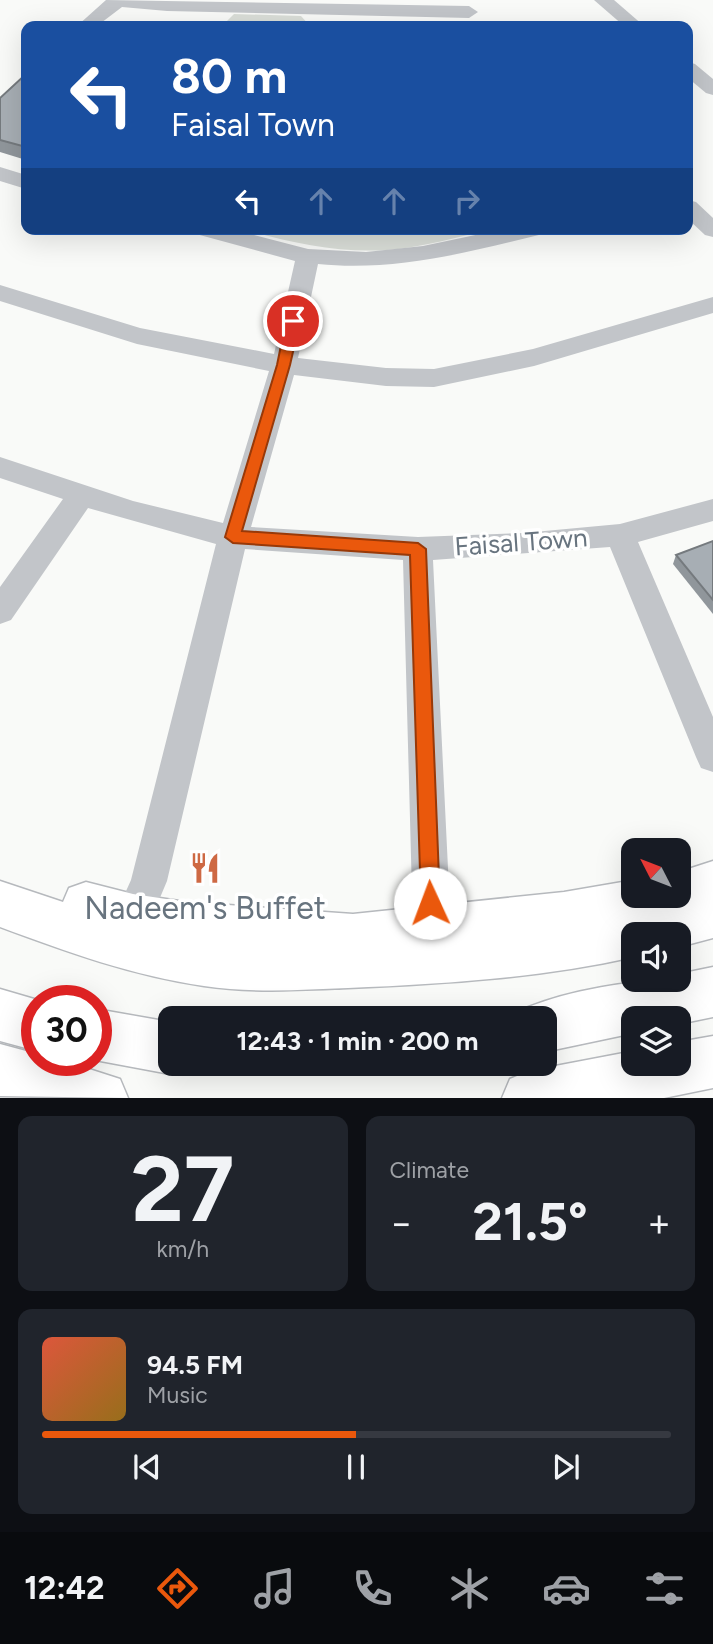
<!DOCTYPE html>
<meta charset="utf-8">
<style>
:root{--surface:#171b24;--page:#20242c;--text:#f1f3f6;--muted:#9ea1a6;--line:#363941;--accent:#ea580c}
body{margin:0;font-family:Figtree,sans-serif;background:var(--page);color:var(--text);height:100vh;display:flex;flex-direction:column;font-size:26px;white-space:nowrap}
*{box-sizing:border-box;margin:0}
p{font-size:23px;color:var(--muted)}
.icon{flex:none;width:38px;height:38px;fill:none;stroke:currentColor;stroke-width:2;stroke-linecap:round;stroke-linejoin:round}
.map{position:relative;height:1098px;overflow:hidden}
.drawer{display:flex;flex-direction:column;gap:18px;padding:18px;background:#0d0f14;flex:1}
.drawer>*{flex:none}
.banner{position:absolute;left:21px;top:21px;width:672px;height:214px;border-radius:14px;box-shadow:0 7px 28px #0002;background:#1a4fa0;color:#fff;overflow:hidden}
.needle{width:46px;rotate:312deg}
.buttons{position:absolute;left:621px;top:838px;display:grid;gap:14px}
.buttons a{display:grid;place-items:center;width:70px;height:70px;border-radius:14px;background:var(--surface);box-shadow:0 7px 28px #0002;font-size:35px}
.speed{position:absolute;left:21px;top:985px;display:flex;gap:14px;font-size:35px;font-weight:700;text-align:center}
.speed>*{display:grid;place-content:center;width:91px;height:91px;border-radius:50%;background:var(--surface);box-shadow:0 7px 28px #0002;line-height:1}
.speed .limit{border:10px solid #d22;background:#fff;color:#111}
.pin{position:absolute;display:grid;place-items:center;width:60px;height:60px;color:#fff;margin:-30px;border:4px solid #fff;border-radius:50%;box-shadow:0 2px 7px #0007}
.me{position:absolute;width:77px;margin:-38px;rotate:358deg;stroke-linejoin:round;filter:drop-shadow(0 0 5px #0008)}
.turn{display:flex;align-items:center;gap:24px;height:147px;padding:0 35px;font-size:32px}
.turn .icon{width:91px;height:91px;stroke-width:2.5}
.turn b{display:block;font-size:49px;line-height:60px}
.lanes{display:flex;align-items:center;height:66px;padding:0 35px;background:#0003;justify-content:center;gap:35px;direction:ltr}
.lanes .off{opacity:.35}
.big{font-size:52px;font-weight:700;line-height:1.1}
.drawer .card{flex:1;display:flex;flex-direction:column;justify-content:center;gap:10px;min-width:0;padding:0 24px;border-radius:14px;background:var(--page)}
.drawer .dial{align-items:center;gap:0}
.dial b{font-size:91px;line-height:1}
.song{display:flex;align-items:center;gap:21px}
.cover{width:84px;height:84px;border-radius:10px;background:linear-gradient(135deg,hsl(10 70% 55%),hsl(40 70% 35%))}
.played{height:7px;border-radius:4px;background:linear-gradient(90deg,var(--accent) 50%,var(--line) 50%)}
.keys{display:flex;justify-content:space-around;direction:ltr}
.heat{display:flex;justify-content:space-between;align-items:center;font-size:38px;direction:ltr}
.drawer .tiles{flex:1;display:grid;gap:18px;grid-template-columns:1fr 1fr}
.card:last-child{grid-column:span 2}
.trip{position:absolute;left:158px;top:1006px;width:399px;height:70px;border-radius:14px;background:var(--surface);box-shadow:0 7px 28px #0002;font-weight:700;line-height:70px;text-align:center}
.menu{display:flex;height:112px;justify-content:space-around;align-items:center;background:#090b0e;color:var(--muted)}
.menu .icon{width:49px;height:49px}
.menu .current{color:var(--accent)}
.menu b{font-size:32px;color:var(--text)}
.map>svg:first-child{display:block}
.green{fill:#daded8}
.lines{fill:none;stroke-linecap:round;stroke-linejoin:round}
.primary-casing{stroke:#b6b9bd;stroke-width:3}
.street{fill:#c2c5c9;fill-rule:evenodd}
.primary{fill:#fff;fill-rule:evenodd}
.wall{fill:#90969b}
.building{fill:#a7aeb4;stroke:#757a7e;stroke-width:2}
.route{fill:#ea580c;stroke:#983908;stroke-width:2}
.labels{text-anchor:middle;stroke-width:7;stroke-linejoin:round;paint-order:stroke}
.street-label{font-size:26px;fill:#68747f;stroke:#fff}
.near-poi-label{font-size:32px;fill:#68747f;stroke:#fff}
</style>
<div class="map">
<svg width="713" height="1098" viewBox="0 0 713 1098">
<rect width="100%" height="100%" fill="#f9faf8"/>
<g class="green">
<path d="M234,14L301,16L310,26H222Z"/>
<path d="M244,229H494C459,236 422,248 387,250C338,253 290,243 244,229Z"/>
</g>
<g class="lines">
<defs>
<g id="primary">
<path d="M713,861V938L679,947V934H634V957C540,978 444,984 348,988C300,990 252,993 204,986C134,976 67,952 0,927V881L63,902L69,888L86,882L133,894L186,902L353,914L564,892L634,880V896H679V872Z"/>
<path d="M713,967V1017L679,1024V1018H634V1033L544,1052V1018H521L526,1008C570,990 631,980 679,980V974Z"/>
<path d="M0,989L41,1001H37V1051L0,1041Z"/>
<path d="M96,1009L170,1022V1064H189L188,1066L170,1074L95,1060Z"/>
<path d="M713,1036V1088L664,1098H502L510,1079L529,1071L634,1051V1064H679V1042Z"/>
<path d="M0,1044L37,1054V1060H61L120,1079L128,1098L0,1096Z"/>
</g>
</defs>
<use href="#primary" class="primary-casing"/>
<g class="street">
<path d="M106,0L469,6L478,12L469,18L167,11L122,7L97,26H77Z"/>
<path d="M594,0H614L644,26H624Z"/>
<path d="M688,62L695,64L713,79V95L706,93L688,78Z"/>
<path d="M0,167L26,175V189L0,181Z"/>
<path d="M688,200L696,202L713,218V237L705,235L688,219Z"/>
<path d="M193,229H231L308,249L366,252L423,246L504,229H546L543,234C470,252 394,272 318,264L298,358L386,368L434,369L533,349L713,297V313L534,366L434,387L386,386L294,375L251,527L418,537L523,533L620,524L713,499V521L638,542L713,717V772L701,768L696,757L610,547L433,560L451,930L445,943L432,949L419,943L413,930L403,560L245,549L167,881L146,931L133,936L120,931L114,918L131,880L216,544L88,508L11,620L0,624V587L63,499L0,478V457L133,501L223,523L269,371L137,344L0,301V285L140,328L274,354L295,261L196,234Z"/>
</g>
<use href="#primary" class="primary"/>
</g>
<g class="wall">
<path d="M26,74V160L0,152V98Z"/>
<path d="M713,541V614L673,564L676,555Z"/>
</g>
<g class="building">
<path d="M26,74V147L0,140V98Z"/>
<path d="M713,541V600L676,555Z"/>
</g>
<path class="route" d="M293,317L300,321L290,365L242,531L418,543L426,549L440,903L438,909L430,912L423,909L421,903L410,555L233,543L225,537L277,365L286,321Z"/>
<defs>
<symbol id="restaurant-bare" viewBox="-9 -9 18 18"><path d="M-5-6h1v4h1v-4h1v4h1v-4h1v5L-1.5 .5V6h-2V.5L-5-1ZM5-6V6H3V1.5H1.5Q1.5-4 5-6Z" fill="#ce6944" stroke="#fff" stroke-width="2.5" paint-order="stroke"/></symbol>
</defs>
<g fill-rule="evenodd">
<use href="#restaurant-bare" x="183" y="846" width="44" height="44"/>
</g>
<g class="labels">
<g class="street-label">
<text transform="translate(521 542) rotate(-4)" y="9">Faisal Town</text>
</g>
<g class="near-poi-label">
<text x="205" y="919">Nadeem's Buffet</text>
</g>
</g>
</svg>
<div class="buttons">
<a><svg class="needle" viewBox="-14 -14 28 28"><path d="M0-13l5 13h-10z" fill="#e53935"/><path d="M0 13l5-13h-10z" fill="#9ea1a6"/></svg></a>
<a><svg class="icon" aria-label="sound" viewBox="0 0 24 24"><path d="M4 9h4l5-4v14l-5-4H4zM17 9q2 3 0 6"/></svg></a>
<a><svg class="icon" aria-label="layers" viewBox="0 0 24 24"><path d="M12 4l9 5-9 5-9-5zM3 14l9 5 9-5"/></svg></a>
</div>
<div class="speed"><div class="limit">30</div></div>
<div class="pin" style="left:293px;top:321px;background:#d93025"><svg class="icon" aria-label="arrive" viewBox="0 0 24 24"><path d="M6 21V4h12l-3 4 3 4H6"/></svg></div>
<svg class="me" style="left:430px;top:903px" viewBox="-20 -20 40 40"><circle r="19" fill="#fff"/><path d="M0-13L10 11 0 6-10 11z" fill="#ea580c"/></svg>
<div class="trip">12:43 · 1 min · 200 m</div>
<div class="banner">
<div class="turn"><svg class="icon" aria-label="left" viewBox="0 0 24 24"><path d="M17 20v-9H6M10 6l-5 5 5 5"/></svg><div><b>80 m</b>Faisal Town</div></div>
<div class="lanes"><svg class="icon" aria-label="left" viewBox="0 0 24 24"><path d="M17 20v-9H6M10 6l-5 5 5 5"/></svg><svg class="icon off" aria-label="ahead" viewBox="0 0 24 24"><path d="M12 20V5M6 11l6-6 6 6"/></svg><svg class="icon off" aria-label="ahead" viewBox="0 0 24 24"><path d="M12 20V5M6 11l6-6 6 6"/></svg><svg class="icon off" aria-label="right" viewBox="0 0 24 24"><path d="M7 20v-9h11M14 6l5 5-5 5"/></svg></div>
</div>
</div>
<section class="drawer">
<div class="tiles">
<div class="card dial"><b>27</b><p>km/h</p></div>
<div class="card"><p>Climate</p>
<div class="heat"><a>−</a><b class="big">21.5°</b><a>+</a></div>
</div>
<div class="card">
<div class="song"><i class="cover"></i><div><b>94.5 FM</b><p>Music</p></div></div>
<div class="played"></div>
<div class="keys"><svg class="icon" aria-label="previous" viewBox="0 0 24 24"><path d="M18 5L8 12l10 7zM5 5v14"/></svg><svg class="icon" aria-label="pause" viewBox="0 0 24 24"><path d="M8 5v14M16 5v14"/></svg><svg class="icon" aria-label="next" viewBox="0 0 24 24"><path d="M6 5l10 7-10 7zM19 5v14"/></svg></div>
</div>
</div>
</section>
<nav class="menu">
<b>12:42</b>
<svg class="icon current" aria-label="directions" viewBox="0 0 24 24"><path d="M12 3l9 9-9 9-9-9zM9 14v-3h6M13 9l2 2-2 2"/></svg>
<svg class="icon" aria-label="music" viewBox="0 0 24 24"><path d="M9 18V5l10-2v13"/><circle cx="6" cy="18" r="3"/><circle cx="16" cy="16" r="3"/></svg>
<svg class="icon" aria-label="phone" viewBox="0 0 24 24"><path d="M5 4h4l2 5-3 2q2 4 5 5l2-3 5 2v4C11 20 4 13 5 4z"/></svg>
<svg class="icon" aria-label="climate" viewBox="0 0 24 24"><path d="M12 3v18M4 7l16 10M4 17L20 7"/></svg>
<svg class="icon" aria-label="car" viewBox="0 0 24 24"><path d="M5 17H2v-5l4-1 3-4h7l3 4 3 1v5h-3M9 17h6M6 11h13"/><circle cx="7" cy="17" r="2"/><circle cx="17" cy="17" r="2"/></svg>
<svg class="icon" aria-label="filters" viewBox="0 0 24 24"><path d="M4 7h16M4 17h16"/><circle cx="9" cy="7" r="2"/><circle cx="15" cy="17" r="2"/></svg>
</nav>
